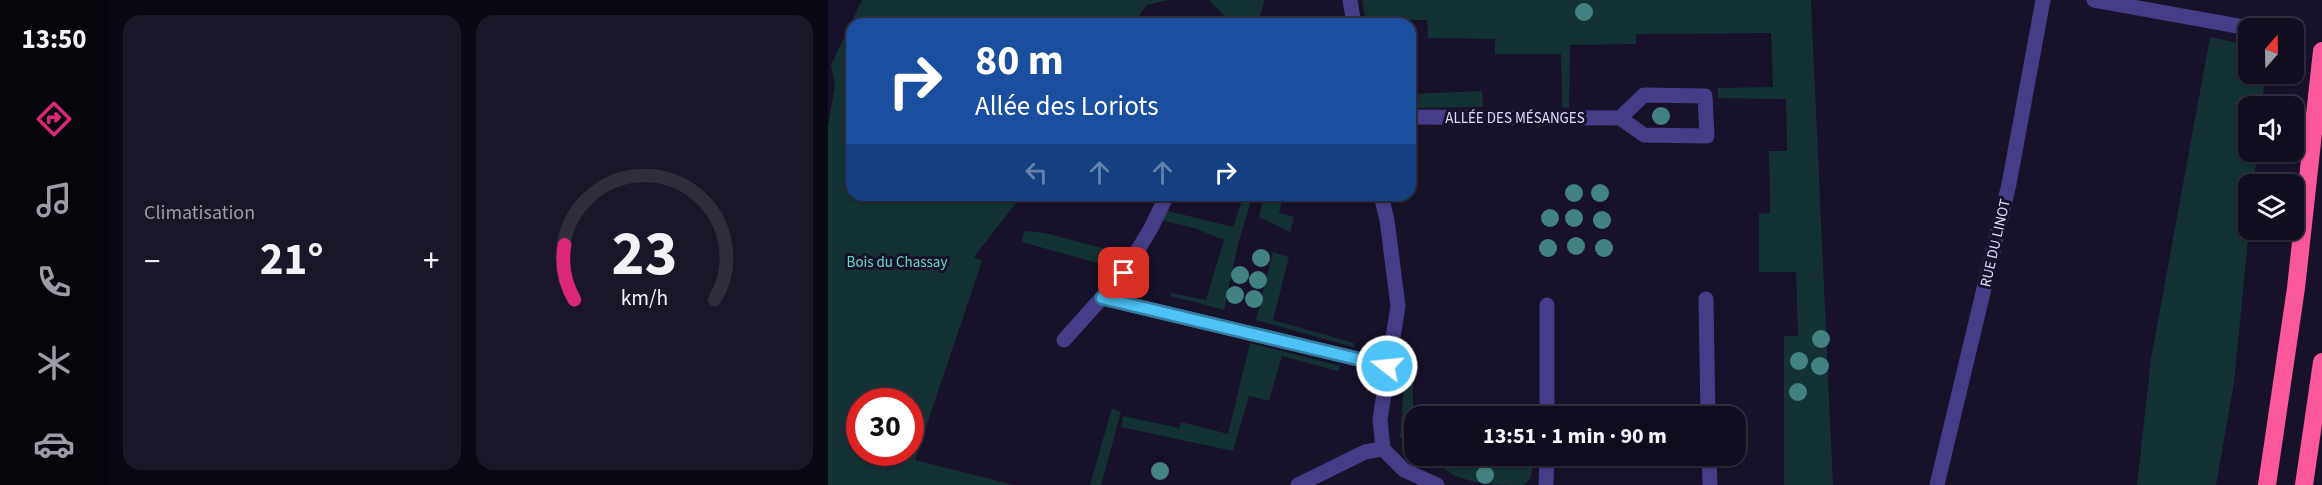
<!DOCTYPE html>
<html lang="fr">
<meta charset="utf-8">
<style>
:root{--surface:#110d1f;--page:#1a1628;--text:#f1f3f6;--muted:#9c9ca4;--line:#302d3d;--accent:#db2777}
body{margin:0;font-family:"Source Sans 3",sans-serif;background:var(--page);color:var(--text);height:100vh;display:flex;flex-direction:column;font-size:22px;white-space:nowrap}
*{box-sizing:border-box;margin:0}
p{font-size:20px;color:var(--muted)}
.icon{flex:none;width:33px;height:33px;fill:none;stroke:currentColor;stroke-width:2;stroke-linecap:round;stroke-linejoin:round}
.map{position:relative;flex:1;overflow:hidden}
.sheet{display:flex;flex-direction:column;gap:15px;padding:15px;background:#090711;width:720px}
.sheet>*{flex:none}
.hud{position:absolute;left:18px;top:18px;width:570px;height:183px;border-radius:18px;box-shadow:0 2px 4px #0004,0 0 0 2px var(--line);background:#1a4fa0;color:#fff;overflow:hidden}
.needle{width:39px;rotate:20deg}
.fabs{position:absolute;left:1410px;top:18px;display:grid;gap:12px}
.fabs a{display:grid;place-items:center;width:66px;height:66px;border-radius:12px;background:var(--surface);box-shadow:0 2px 4px #0004,0 0 0 2px var(--line);font-size:30px}
.speed{position:absolute;left:18px;top:388px;display:flex;gap:12px;font-size:30px;font-weight:700;text-align:center}
.speed>*{display:grid;place-content:center;width:78px;height:78px;border-radius:50%;background:var(--surface);box-shadow:0 2px 4px #0004,0 0 0 2px var(--line);line-height:1}
.speed .limit{border:9px solid #d22;background:#fff;color:#111}
.pin{position:absolute;display:grid;place-items:center;width:51px;height:51px;color:#fff;margin:-26px;border-radius:12px;box-shadow:0 3px 9px #0006}
.me{position:absolute;width:66px;margin:-33px;rotate:286deg;stroke-linejoin:round;filter:drop-shadow(0 0 4px #0008)}
.turn{display:flex;align-items:center;gap:21px;height:126px;padding:0 30px;font-size:27px}
.turn .icon{width:78px;height:78px;stroke-width:2.5}
.turn b{display:block;font-size:42px;line-height:51px}
.lanes{display:flex;align-items:center;height:57px;padding:0 30px;background:#0003;justify-content:center;gap:30px;direction:ltr}
.lanes .off{opacity:.35}
.big{font-size:45px;font-weight:700;line-height:1.1}
.sheet .widget{flex:1;display:flex;flex-direction:column;justify-content:center;gap:9px;min-width:0;padding:0 21px;border-radius:18px;background:var(--page)}
.sheet .dial{align-items:center;gap:0}
.dial svg{height:156px;overflow:visible;fill:none;stroke:var(--line);stroke-width:7;stroke-linecap:round;text-anchor:middle}
.dial text{fill:var(--text);stroke:none}
.heat{display:flex;justify-content:space-between;align-items:center;font-size:33px;direction:ltr}
.sheet .tiles{flex:1;display:grid;gap:15px;grid-template-columns:repeat(2,1fr)}
.trip{position:absolute;left:576px;top:406px;width:342px;height:60px;border-radius:18px;background:var(--surface);box-shadow:0 2px 4px #0004,0 0 0 2px var(--line);font-weight:700;line-height:60px;text-align:center}
main{display:flex;flex:1;min-height:0}
.tab-bar{display:flex;flex-direction:column;width:108px;justify-content:space-around;align-items:center;background:#07050c;color:var(--muted)}
.tab-bar .icon{width:42px;height:42px}
.tab-bar .on{color:var(--accent)}
.tab-bar b{font-size:27px;color:var(--text)}
.map>svg:first-child{display:block}
.green{fill:#143233;fill-rule:evenodd}
.lines{fill:none;stroke-linecap:round;stroke-linejoin:round}
.minor{stroke:#453d87;stroke-width:15}
.highway{stroke:#fb589b;stroke-width:18}
.tree{fill:#428280}
.route-casing{stroke:#337fa1;stroke-width:15}
.route{stroke:#4fc3f7;stroke-width:10}
.labels{text-anchor:middle;stroke-width:6;stroke-linejoin:round;paint-order:stroke}
.street-label{font-size:15px;fill:#e0dafe;stroke:#171129}
.park-label{font-size:15px;fill:#66dec8;stroke:#171129}
</style>
<main>
<nav class="tab-bar">
<b>13:50</b>
<svg class="icon on" aria-label="directions" viewBox="0 0 24 24"><path d="M12 3l9 9-9 9-9-9zM9 14v-3h6M13 9l2 2-2 2"/></svg>
<svg class="icon" aria-label="music" viewBox="0 0 24 24"><path d="M9 18V5l10-2v13"/><circle cx="6" cy="18" r="3"/><circle cx="16" cy="16" r="3"/></svg>
<svg class="icon" aria-label="phone" viewBox="0 0 24 24"><path d="M5 4h4l2 5-3 2q2 4 5 5l2-3 5 2v4C11 20 4 13 5 4z"/></svg>
<svg class="icon" aria-label="climate" viewBox="0 0 24 24"><path d="M12 3v18M4 7l16 10M4 17L20 7"/></svg>
<svg class="icon" aria-label="car" viewBox="0 0 24 24"><path d="M5 17H2v-5l4-1 3-4h7l3 4 3 1v5h-3M9 17h6M6 11h13"/><circle cx="7" cy="17" r="2"/><circle cx="17" cy="17" r="2"/></svg>
</nav>
<section class="sheet">
<div class="tiles">
<div class="widget"><p>Climatisation</p>
<div class="heat"><a>−</a><b class="big">21°</b><a>+</a></div>
</div>
<div class="widget dial"><svg viewBox="0 0 100 80">
<path d="M14 69A42 42 0 1 1 86 69"/>
<path d="M14 69A42 42 0 0 1 9 41" stroke="#db2777"/>
<text x="50" y="56" font-size="32" font-weight="700">23</text>
<text x="50" y="72" font-size="11">km/h</text>
</svg></div>
</div>
</section>
<div class="map">
<svg width="1494" height="485" viewBox="0 0 1494 485">
<rect width="100%" height="100%" fill="#171129"/>
<g class="green">
<path d="M34,0H340L319,5L305,24H24V195H194L146,257L154,261L87,460L186,485H0V126L7,85L3,65ZM32,402H82V453H32Z"/>
<path d="M381,0H437L429,24H404Z"/>
<path d="M534,0H983L1005,485H956V336H970L968,272H931V214L942,213L941,151H959L958,99L890,98V88L945,87L943,33L808,34V44L742,45L741,108L734,107L733,54H667V39L600,38L599,20H568V24L538,23Z"/>
<path d="M1382,37L1420,45V74H1437L1434,106H1420V152H1429L1426,184H1420L1421,230L1406,383L1388,485H1309L1323,359Z"/>
<path d="M654,91L655,107L582,108V94Z"/>
<path d="M416,195H425L410,244L396,310L343,296V293L378,300L396,240L366,228L328,219L332,209L405,227Z"/>
<path d="M436,195H456L451,213L466,217L462,232L431,217Z"/>
<path d="M196,231L217,233L285,251L280,266L194,242Z"/>
<path d="M445,252L461,257L445,320L526,343L525,347L428,320Z"/>
<path d="M422,343L512,366L510,371L454,356L441,401L421,396L405,451L293,427L295,416L351,428L353,422L400,434Z"/>
<path d="M585,353V437L572,438L578,354Z"/>
<path d="M284,408L293,412L273,485H262Z"/>
<path d="M607,456H704C704,466 706,479 696,485C666,485 620,485 607,456Z"/>
</g>
<g class="lines">
<g class="minor">
<path d="M522,0L526,24"/>
<path d="M1266,0L1421,28"/>
<path d="M582,117L792,118L816,135L879,136L877,96L816,95L792,118"/>
<path d="M274,298L559,366"/>
<path d="M878,299L880,417"/>
<path d="M719,305V417"/>
<path d="M236,340L296,273L323,228L339,195"/>
<path d="M555,449L576,470L609,485"/>
<path d="M881,456L882,485"/>
<path d="M470,485L537,452L555,449L552,419L570,306L559,220L553,195"/>
<path d="M718,485L719,456"/>
<path d="M1109,485L1181,184L1215,0"/>
</g>
<g class="highway">
<path d="M1439,485L1468,288L1494,51"/>
<path d="M1476,485L1494,362"/>
</g>
</g>
<g class="tree">
<circle cx="756" cy="12" r="9"/>
<circle cx="833" cy="116" r="9"/>
<circle cx="746" cy="193" r="9"/>
<circle cx="772" cy="193" r="9"/>
<circle cx="722" cy="218" r="9"/>
<circle cx="746" cy="218" r="9"/>
<circle cx="774" cy="220" r="9"/>
<circle cx="748" cy="246" r="9"/>
<circle cx="720" cy="248" r="9"/>
<circle cx="776" cy="248" r="9"/>
<circle cx="433" cy="258" r="9"/>
<circle cx="412" cy="275" r="9"/>
<circle cx="430" cy="280" r="9"/>
<circle cx="407" cy="295" r="9"/>
<circle cx="426" cy="299" r="9"/>
<circle cx="993" cy="339" r="9"/>
<circle cx="971" cy="361" r="9"/>
<circle cx="992" cy="366" r="9"/>
<circle cx="970" cy="392" r="9"/>
<circle cx="332" cy="471" r="9"/>
<circle cx="657" cy="475" r="9"/>
</g>
<g class="lines">
<defs>
<path id="route" d="M296,273L274,298L559,366"/>
</defs>
<use href="#route" class="route-casing"/>
<use href="#route" class="route"/>
</g>
<g class="labels">
<g class="street-label">
<text x="687" y="123">ALLÉE DES MÉSANGES</text>
<text transform="translate(1167 243) rotate(-77)" y="5">RUE DU LINOT</text>
</g>
<g class="park-label">
<text x="69" y="267">Bois du Chassay</text>
</g>
</g>
</svg>
<div class="fabs">
<a><svg class="needle" viewBox="-14 -14 28 28"><path d="M0-13l5 13h-10z" fill="#e53935"/><path d="M0 13l5-13h-10z" fill="#9c9ca4"/></svg></a>
<a><svg class="icon" aria-label="sound" viewBox="0 0 24 24"><path d="M4 9h4l5-4v14l-5-4H4zM17 9q2 3 0 6"/></svg></a>
<a><svg class="icon" aria-label="layers" viewBox="0 0 24 24"><path d="M12 4l9 5-9 5-9-5zM3 14l9 5 9-5"/></svg></a>
</div>
<div class="speed"><div class="limit">30</div></div>
<div class="pin" style="left:296px;top:273px;background:#d93025"><svg class="icon" aria-label="arrive" viewBox="0 0 24 24"><path d="M6 21V4h12l-3 4 3 4H6"/></svg></div>
<svg class="me" style="left:559px;top:366px" viewBox="-20 -20 40 40"><circle r="17" fill="#4fc3f7" stroke="#fff" stroke-width="3"/><path d="M0-11L8 9 0 5-8 9z" fill="#fff"/></svg>
<div class="trip">13:51 · 1 min · 90 m</div>
<div class="hud">
<div class="turn"><svg class="icon" aria-label="right" viewBox="0 0 24 24"><path d="M7 20v-9h11M14 6l5 5-5 5"/></svg><div><b>80 m</b>Allée des Loriots</div></div>
<div class="lanes"><svg class="icon off" aria-label="left" viewBox="0 0 24 24"><path d="M17 20v-9H6M10 6l-5 5 5 5"/></svg><svg class="icon off" aria-label="ahead" viewBox="0 0 24 24"><path d="M12 20V5M6 11l6-6 6 6"/></svg><svg class="icon off" aria-label="ahead" viewBox="0 0 24 24"><path d="M12 20V5M6 11l6-6 6 6"/></svg><svg class="icon" aria-label="right" viewBox="0 0 24 24"><path d="M7 20v-9h11M14 6l5 5-5 5"/></svg></div>
</div>
</div>
</main>
